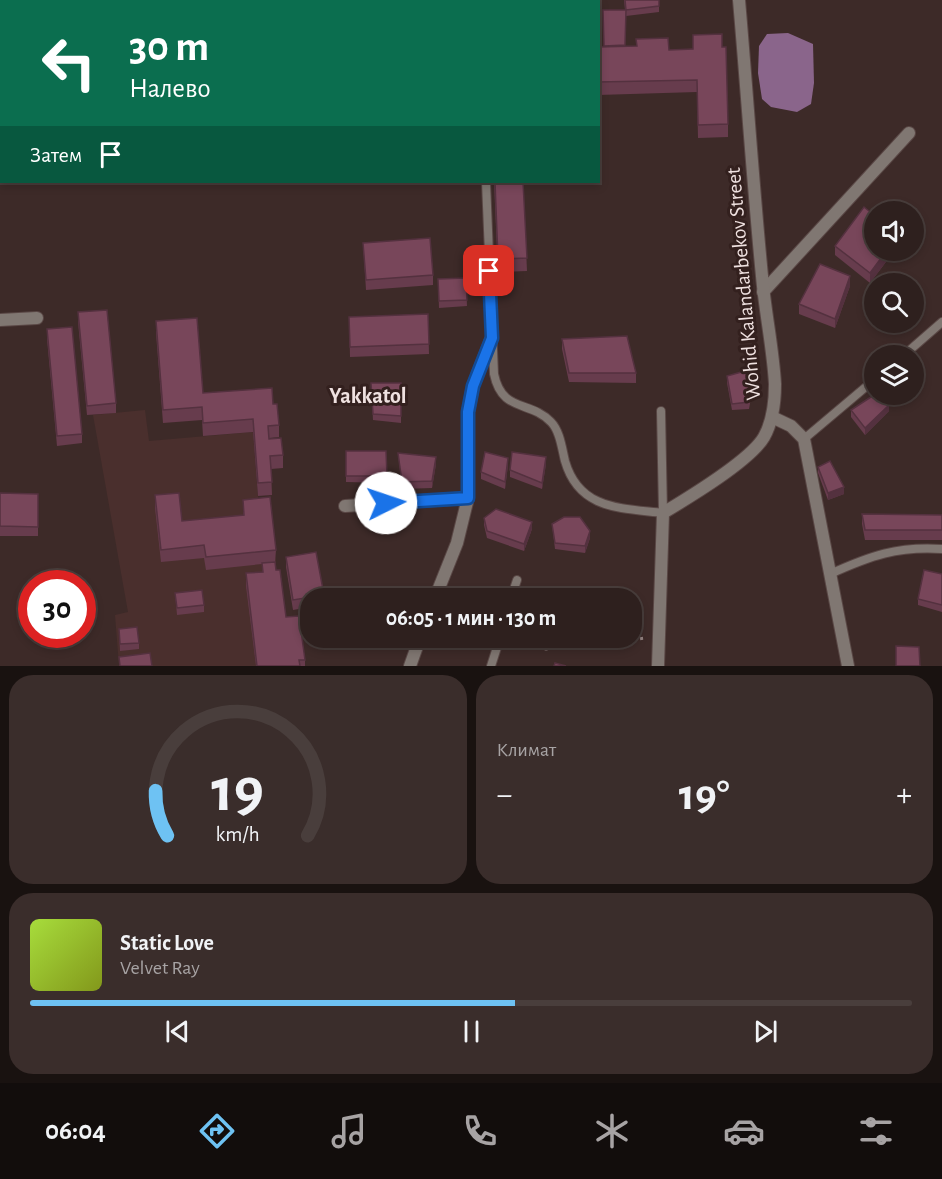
<!DOCTYPE html>
<html lang="ru">
<meta charset="utf-8">
<style>
:root{--surface:#2e201e;--page:#3a2d2b;--text:#f1f3f6;--muted:#a7a3a4;--line:#493e3c;--accent:#6ec2f3}
body{margin:0;font-family:"Alegreya Sans",sans-serif;background:var(--page);color:var(--text);height:100vh;display:flex;flex-direction:column;font-size:22px;white-space:nowrap}
*{box-sizing:border-box;margin:0}
p{font-size:20px;color:var(--muted)}
.icon{flex:none;width:33px;height:33px;fill:none;stroke:currentColor;stroke-width:2;stroke-linecap:round;stroke-linejoin:round}
.map{position:relative;height:666px;overflow:hidden}
.sheet{display:flex;flex-direction:column;gap:9px;padding:9px;background:#191210;flex:1}
.sheet>*{flex:none}
.top-card{position:absolute;left:0px;top:0px;width:600px;height:183px;box-shadow:0 3px 9px #0003,0 0 0 2px var(--line);background:#0b6e4f;color:#fff;overflow:hidden}
.buttons{position:absolute;left:864px;top:201px;display:grid;gap:12px}
.buttons a{display:grid;place-items:center;width:60px;height:60px;border-radius:50%;background:var(--surface);box-shadow:0 3px 9px #0003,0 0 0 2px var(--line);font-size:30px}
.speed{position:absolute;left:18px;top:570px;display:flex;gap:12px;font-size:30px;font-weight:700;text-align:center}
.speed>*{display:grid;place-content:center;width:78px;height:78px;border-radius:50%;background:var(--surface);box-shadow:0 3px 9px #0003,0 0 0 2px var(--line);line-height:1}
.speed .limit{border:9px solid #d22;background:#fff;color:#111}
.pin{position:absolute;display:grid;place-items:center;width:51px;height:51px;color:#fff;margin:-26px;border-radius:12px;box-shadow:0 3px 9px #0006}
.me{position:absolute;width:66px;margin:-33px;rotate:86deg;stroke-linejoin:round;filter:drop-shadow(0 0 4px #0008)}
.turn{display:flex;align-items:center;gap:21px;height:126px;padding:0 30px;font-size:27px}
.turn .icon{width:78px;height:78px;stroke-width:2.5}
.turn b{display:block;font-size:42px;line-height:51px}
.then{display:flex;align-items:center;height:57px;padding:0 30px;background:#0003;gap:12px;font-size:22px}
.big{font-size:45px;font-weight:600;line-height:1.1}
.sheet .tile{flex:1;display:flex;flex-direction:column;justify-content:center;gap:9px;min-width:0;padding:0 21px;border-radius:24px;background:var(--page)}
.sheet .dial{align-items:center;gap:0}
.dial svg{height:156px;overflow:visible;fill:none;stroke:var(--line);stroke-width:7;stroke-linecap:round;text-anchor:middle}
.dial text{fill:var(--text);stroke:none}
.song{display:flex;align-items:center;gap:18px}
.cover{width:72px;height:72px;border-radius:9px;background:linear-gradient(135deg,hsl(80 70% 55%),hsl(70 70% 35%))}
.played{height:6px;border-radius:3px;background:linear-gradient(90deg,var(--accent) 55%,var(--line) 55%)}
.keys{display:flex;justify-content:space-around;direction:ltr}
.heat{display:flex;justify-content:space-between;align-items:center;font-size:33px;direction:ltr}
.sheet .tiles{flex:1;display:grid;gap:9px;grid-template-columns:1fr 1fr}
.tile:last-child{grid-column:span 2}
.trip{position:absolute;left:300px;top:588px;width:342px;height:60px;border-radius:24px;background:var(--surface);box-shadow:0 3px 9px #0003,0 0 0 2px var(--line);font-weight:600;line-height:60px;text-align:center}
.tabs{display:flex;height:96px;justify-content:space-around;align-items:center;background:#120d0c;color:var(--muted)}
.tabs .icon{width:42px;height:42px}
.tabs .active{color:var(--accent)}
.tabs b{font-size:27px;color:var(--text)}
.map>svg:first-child{display:block}
.built{fill:#4a2f2d}
.water{fill:#8a658b}
.lines{fill:none;stroke-linecap:round;stroke-linejoin:round}
.lane-casing{stroke:#594745;stroke-width:10}
.street-casing{stroke:#594745;stroke-width:14}
.path{stroke:#928280;stroke-width:3;stroke-dasharray:3 3;stroke-linecap:butt}
.lane{stroke:#807772;stroke-width:8}
.street{stroke:#807772;stroke-width:12}
.wall{fill:#673c4d}
.shaded-wall{fill:#54313f}
.building{fill:#78465a;stroke:#54313f;stroke-width:1.5}
.route-casing{stroke:#114b97;stroke-width:15}
.route{stroke:#1a73e8;stroke-width:10}
.labels{text-anchor:middle;stroke-width:6;stroke-linejoin:round;paint-order:stroke}
.street-label{font-size:21px;fill:#efe1e0;stroke:#33201e}
.neighbourhood-label{font-size:22px;font-weight:bold;fill:#efe1e0;stroke:#33201e}
</style>
<div class="map">
<svg width="942" height="666" viewBox="0 0 942 666">
<rect width="100%" height="100%" fill="#3d2a28"/>
<path class="built" d="M145,410L149,441L253,432L259,510H270L276,562L275,575L286,630L304,666H119L115,615L128,612L93,415Z"/>
<path class="water" d="M788,33L813,44L814,83L811,104L797,112L771,107L762,99L758,73L759,46L767,34Z"/>
<g class="lines">
<defs>
<g id="lane">
<path d="M387,0V2"/>
<path d="M477,0V2"/>
<path d="M486,182L494,374C502,413 530,400 551,422C560,431 562,449 565,461C579,510 621,508 663,513L661,411"/>
<path d="M903,356L942,322"/>
<path d="M804,439L874,380"/>
<path d="M830,574C870,556 897,546 942,549"/>
<path d="M511,598L517,580"/>
<path d="M491,666L500,638"/>
</g>
<g id="street">
<path d="M222,0V2"/>
<path d="M763,292L909,133"/>
<path d="M0,320L37,318"/>
<path d="M772,417L791,426L804,439L848,666"/>
<path d="M345,506L468,498"/>
<path d="M435,598L457,543L468,498V412L473,386L492,337"/>
<path d="M410,666L420,638"/>
<path d="M658,666L663,513C688,498 750,461 764,437C773,421 775,403 775,384C773,348 765,312 762,276C753,184 747,92 739,0"/>
</g>
</defs>
<use href="#lane" class="lane-casing"/>
<use href="#street" class="street-casing"/>
<path class="path" d="M509,644L546,649L646,638"/>
<use href="#lane" class="lane"/>
<use href="#street" class="street"/>
</g>
<g class="wall">
<path d="M0,0L2,2V18H0Z"/>
<path d="M624,0H659V12L626,16L625,47L669,50L722,47L728,124V137L698,138L697,92L598,95V47H604L603,10H625Z"/>
<path d="M494,182H523L527,271L498,272Z"/>
<path d="M363,243L433,275V285L366,290Z"/>
<path d="M835,246L874,250H895L870,283L835,255Z"/>
<path d="M466,278L467,306L439,308L438,279Z"/>
<path d="M850,286L835,328L799,314V304Z"/>
<path d="M78,312L116,403V413L87,415L78,322Z"/>
<path d="M428,314L429,354L350,357L349,317Z"/>
<path d="M156,321L203,393L273,404L279,425V437L269,438L283,455V468L271,469L272,495L258,496L253,432L203,436L202,420L163,423L156,333Z"/>
<path d="M47,329L82,434V443L57,446L47,339Z"/>
<path d="M562,339L636,373V383L569,382L562,349Z"/>
<path d="M727,376L751,398L749,409L732,410L727,383Z"/>
<path d="M371,383H401V423L373,420Z"/>
<path d="M851,410L889,411L865,435L851,417Z"/>
<path d="M346,451H386L387,483L346,482Z"/>
<path d="M398,453L436,464L432,488L402,489Z"/>
<path d="M546,464L542,489L510,477V470Z"/>
<path d="M508,465L505,489L481,479V472Z"/>
<path d="M818,467L844,494L828,500L818,473Z"/>
<path d="M0,493L38,494V536H0Z"/>
<path d="M155,495L182,521L243,515V500L276,550L275,563L276,570L286,617L305,660V666H256L246,586V573L262,572V564L206,570L204,558L161,562L155,508Z"/>
<path d="M862,514L942,515V540H865L862,524Z"/>
<path d="M484,518L532,529L524,551L487,538L484,525Z"/>
<path d="M552,524L590,538L585,553L555,549Z"/>
<path d="M286,557L324,595V598H310V607L293,610L286,567Z"/>
<path d="M942,574V612L918,605V599Z"/>
<path d="M175,593L204,605V612L177,615Z"/>
<path d="M119,629L139,643V649L120,651Z"/>
</g>
<g class="shaded-wall">
<path d="M887,250H895L870,283V273Z"/>
<path d="M850,276V286L835,328V319Z"/>
<path d="M889,405V411L865,435V428Z"/>
<path d="M436,457V464L432,488V481Z"/>
<path d="M546,457V464L542,489V483Z"/>
<path d="M508,458V465L505,489V482Z"/>
<path d="M844,487V494L828,500V493Z"/>
<path d="M532,522V529L524,551V544Z"/>
<path d="M590,531V538L585,553V546Z"/>
</g>
<g class="building">
<path d="M0,0H30V2H2V5H0Z"/>
<rect x="120" y="0" width="19" height="2"/>
<path d="M625,0H659V6L626,10Z"/>
<path d="M603,10H626L625,45L604,46Z"/>
<path d="M722,34V47H726L728,124L698,125L697,80L598,82V47L637,46L636,39L668,38L669,50L693,49V35Z"/>
<path d="M495,182H523L527,258L498,259Z"/>
<path d="M864,207L874,215V250H887L870,273L835,246Z"/>
<path d="M430,238L433,275L366,280L363,243Z"/>
<path d="M820,264L850,276L835,319L799,304Z"/>
<path d="M466,278L467,300L439,301L438,279Z"/>
<path d="M107,310L116,403L87,406L78,312Z"/>
<path d="M428,314L429,344L350,347L349,317Z"/>
<path d="M197,318L203,393L272,388L273,404H277L279,425L268,426L269,439L281,438L283,455L270,456L272,482L258,483L253,419L203,423L202,407L163,410L156,321Z"/>
<path d="M72,327L82,434L57,436L47,329Z"/>
<path d="M627,336L636,373H569L562,339Z"/>
<path d="M745,371L751,391L749,402L732,404L727,376Z"/>
<path d="M371,383H401V416L373,414Z"/>
<path d="M874,395L889,405L865,428L851,410Z"/>
<path d="M346,451H386L387,476H346Z"/>
<path d="M485,452L508,458L505,482L481,472Z"/>
<path d="M512,452L546,457L542,483L510,470Z"/>
<path d="M398,453L436,457L432,481L402,482Z"/>
<path d="M830,461L844,487L828,493L818,467Z"/>
<path d="M0,493L38,494V527L0,526Z"/>
<path d="M179,493L182,521L244,515L243,500L270,497L276,550L206,557L204,545L161,550L155,495Z"/>
<path d="M496,509L532,522L524,544L487,531L484,518Z"/>
<path d="M862,514L942,515V530H865Z"/>
<path d="M564,517H580L590,531L585,546L555,543L552,524Z"/>
<path d="M316,552L324,595L293,600L286,557Z"/>
<path d="M275,562L276,570H280L286,617L299,616L305,660H299L300,666H257L246,573L263,572L262,563Z"/>
<path d="M924,570L942,574V605L918,599Z"/>
<path d="M202,590L204,605L177,608L175,593Z"/>
<path d="M137,627L139,643L120,644L119,629Z"/>
<path d="M896,646L919,647L920,666H896Z"/>
<path d="M150,653L152,666H120L119,657Z"/>
<path d="M555,663L566,666H554Z"/>
</g>
<g class="lines">
<defs>
<path id="route" d="M386,503L468,498V412L473,386L492,338L489,271"/>
</defs>
<use href="#route" class="route-casing"/>
<use href="#route" class="route"/>
</g>
<g class="labels">
<g class="street-label">
<text transform="translate(743 284) rotate(-95)" y="7">Wohid Kalandarbekov Street</text>
</g>
<g class="neighbourhood-label">
<text x="368" y="403">Yakkatol</text>
</g>
</g>
</svg>
<div class="buttons">
<a><svg class="icon" aria-label="sound" viewBox="0 0 24 24"><path d="M4 9h4l5-4v14l-5-4H4zM17 9q2 3 0 6"/></svg></a>
<a><svg class="icon" aria-label="search" viewBox="0 0 24 24"><circle cx="10" cy="10" r="6"/><path d="M15 15l6 6"/></svg></a>
<a><svg class="icon" aria-label="layers" viewBox="0 0 24 24"><path d="M12 4l9 5-9 5-9-5zM3 14l9 5 9-5"/></svg></a>
</div>
<div class="speed"><div class="limit">30</div></div>
<div class="pin" style="left:489px;top:271px;background:#d93025"><svg class="icon" aria-label="arrive" viewBox="0 0 24 24"><path d="M6 21V4h12l-3 4 3 4H6"/></svg></div>
<svg class="me" style="left:386px;top:503px" viewBox="-20 -20 40 40"><circle r="19" fill="#fff"/><path d="M0-13L10 11 0 6-10 11z" fill="#1a73e8"/></svg>
<div class="trip">06:05 · 1 мин · 130 m</div>
<div class="top-card">
<div class="turn"><svg class="icon" aria-label="left" viewBox="0 0 24 24"><path d="M17 20v-9H6M10 6l-5 5 5 5"/></svg><div><b>30 m</b>Налево</div></div>
<div class="then">Затем<svg class="icon" aria-label="arrive" viewBox="0 0 24 24"><path d="M6 21V4h12l-3 4 3 4H6"/></svg></div>
</div>
</div>
<section class="sheet">
<div class="tiles">
<div class="tile dial"><svg viewBox="0 0 100 80">
<path d="M14 69A42 42 0 1 1 86 69"/>
<path d="M14 69A42 42 0 0 1 8 46" stroke="#6ec2f3"/>
<text x="50" y="56" font-size="32" font-weight="700">19</text>
<text x="50" y="72" font-size="11">km/h</text>
</svg></div>
<div class="tile"><p>Климат</p>
<div class="heat"><a>−</a><b class="big">19°</b><a>+</a></div>
</div>
<div class="tile">
<div class="song"><i class="cover"></i><div><b>Static Love</b><p>Velvet Ray</p></div></div>
<div class="played"></div>
<div class="keys"><svg class="icon" aria-label="previous" viewBox="0 0 24 24"><path d="M18 5L8 12l10 7zM5 5v14"/></svg><svg class="icon" aria-label="pause" viewBox="0 0 24 24"><path d="M8 5v14M16 5v14"/></svg><svg class="icon" aria-label="next" viewBox="0 0 24 24"><path d="M6 5l10 7-10 7zM19 5v14"/></svg></div>
</div>
</div>
</section>
<nav class="tabs">
<b>06:04</b>
<svg class="icon active" aria-label="directions" viewBox="0 0 24 24"><path d="M12 3l9 9-9 9-9-9zM9 14v-3h6M13 9l2 2-2 2"/></svg>
<svg class="icon" aria-label="music" viewBox="0 0 24 24"><path d="M9 18V5l10-2v13"/><circle cx="6" cy="18" r="3"/><circle cx="16" cy="16" r="3"/></svg>
<svg class="icon" aria-label="phone" viewBox="0 0 24 24"><path d="M5 4h4l2 5-3 2q2 4 5 5l2-3 5 2v4C11 20 4 13 5 4z"/></svg>
<svg class="icon" aria-label="climate" viewBox="0 0 24 24"><path d="M12 3v18M4 7l16 10M4 17L20 7"/></svg>
<svg class="icon" aria-label="car" viewBox="0 0 24 24"><path d="M5 17H2v-5l4-1 3-4h7l3 4 3 1v5h-3M9 17h6M6 11h13"/><circle cx="7" cy="17" r="2"/><circle cx="17" cy="17" r="2"/></svg>
<svg class="icon" aria-label="filters" viewBox="0 0 24 24"><path d="M4 7h16M4 17h16"/><circle cx="9" cy="7" r="2"/><circle cx="15" cy="17" r="2"/></svg>
</nav>
